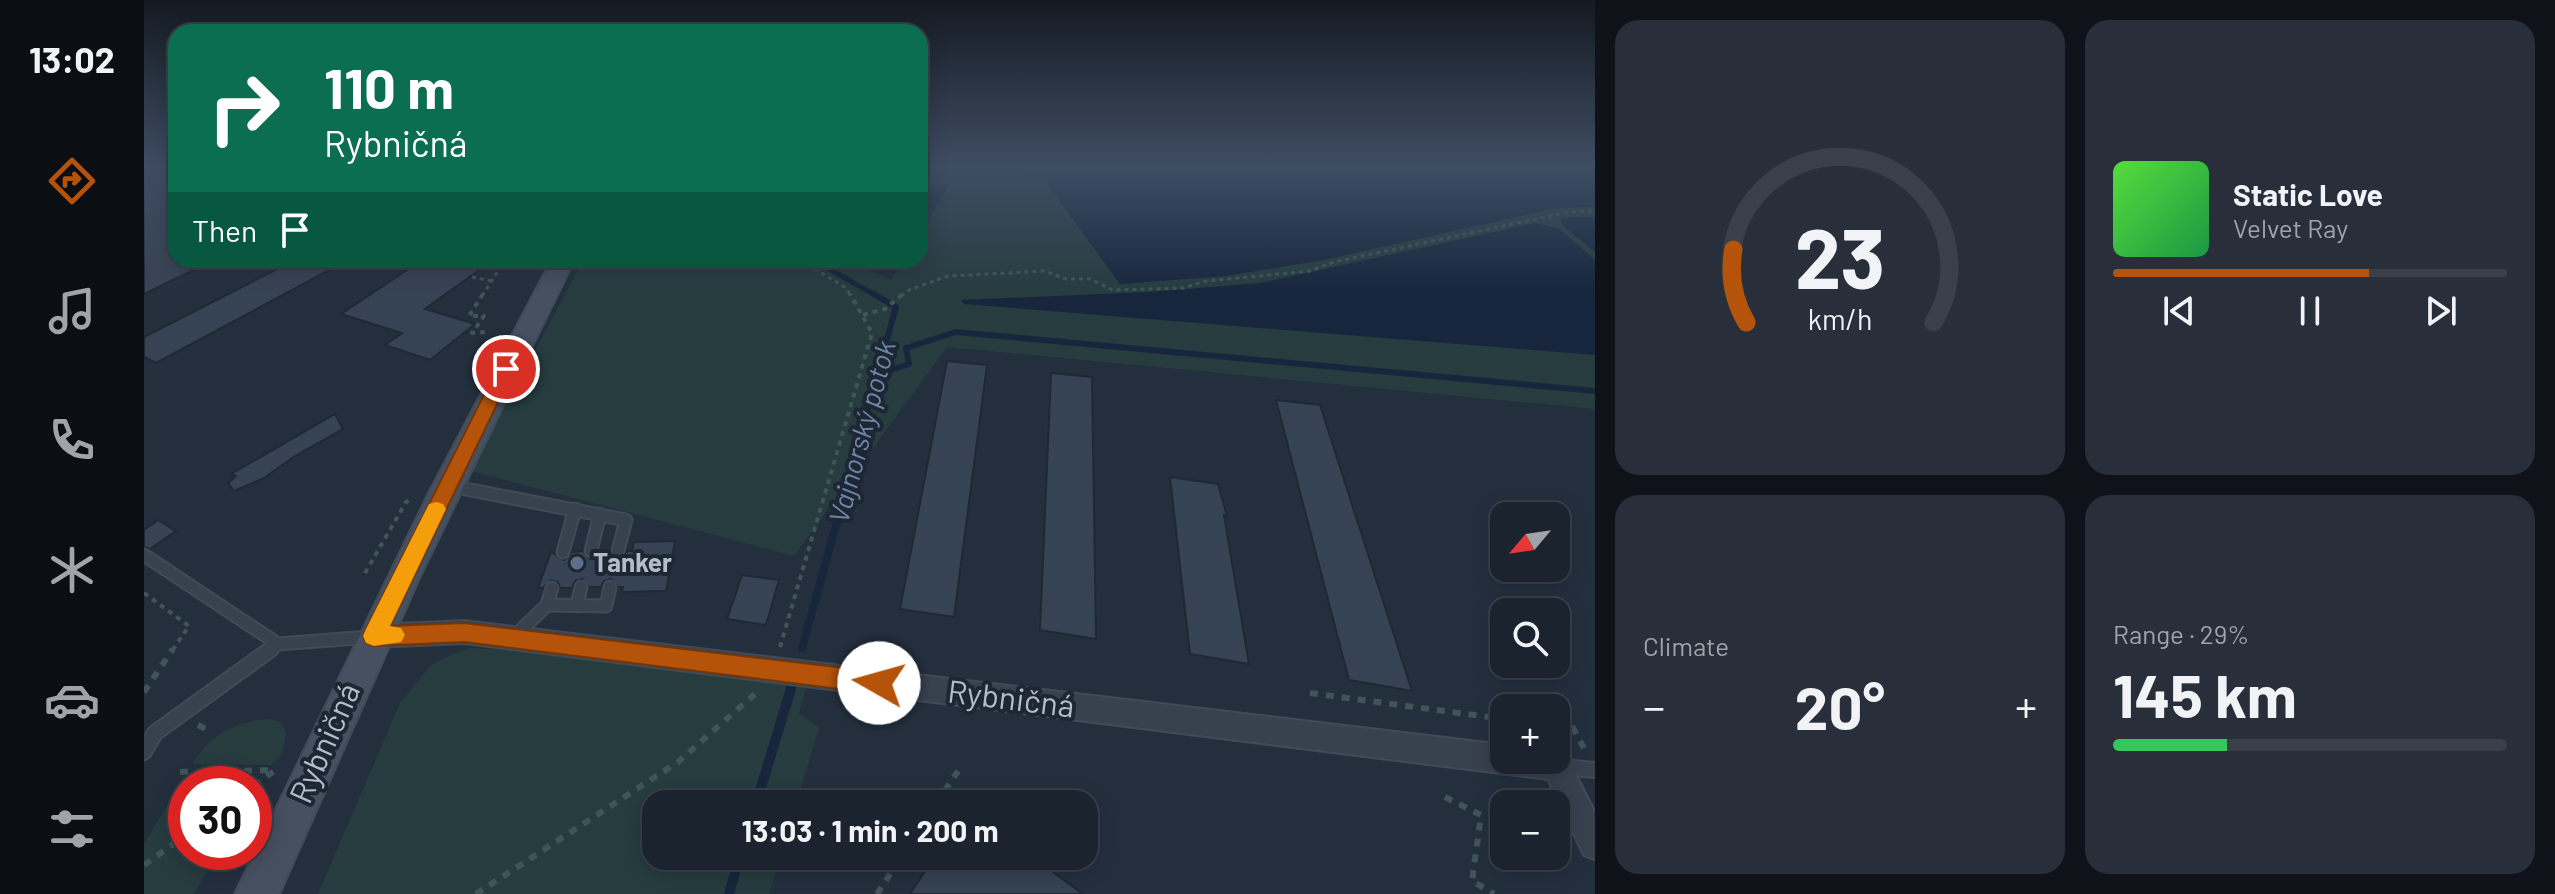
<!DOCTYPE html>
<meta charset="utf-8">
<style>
:root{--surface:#1b232e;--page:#282f3a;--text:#f1f3f6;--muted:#a0a4aa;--line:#39404a;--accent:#b45309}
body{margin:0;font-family:Barlow,sans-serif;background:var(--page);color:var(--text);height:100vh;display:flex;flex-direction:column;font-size:30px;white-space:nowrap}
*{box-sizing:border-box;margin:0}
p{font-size:26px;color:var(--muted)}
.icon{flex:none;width:44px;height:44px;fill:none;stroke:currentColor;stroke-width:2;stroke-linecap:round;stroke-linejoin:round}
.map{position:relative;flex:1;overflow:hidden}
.drawer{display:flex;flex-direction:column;gap:20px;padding:20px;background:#0f1319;width:960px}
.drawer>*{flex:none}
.banner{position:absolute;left:24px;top:24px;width:760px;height:244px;border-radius:24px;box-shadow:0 4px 20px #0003,0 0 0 2px var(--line);background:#0b6e4f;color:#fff;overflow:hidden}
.needle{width:52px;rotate:241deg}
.fabs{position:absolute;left:1346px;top:502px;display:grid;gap:16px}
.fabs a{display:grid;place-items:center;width:80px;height:80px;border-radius:16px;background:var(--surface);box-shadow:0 4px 20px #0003,0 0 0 2px var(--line);font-size:40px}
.speed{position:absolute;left:24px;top:766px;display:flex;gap:16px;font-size:40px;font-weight:700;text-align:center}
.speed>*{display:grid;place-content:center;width:104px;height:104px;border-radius:50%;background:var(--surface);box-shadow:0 4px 20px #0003,0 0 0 2px var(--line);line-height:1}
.speed .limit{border:12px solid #d22;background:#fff;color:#111}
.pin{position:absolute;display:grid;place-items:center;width:68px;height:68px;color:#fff;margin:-34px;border:4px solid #fff;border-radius:50%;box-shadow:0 2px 8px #0007}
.me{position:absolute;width:88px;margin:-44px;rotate:277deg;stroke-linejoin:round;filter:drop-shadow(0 0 6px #0008)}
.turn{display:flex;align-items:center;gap:28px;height:168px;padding:0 24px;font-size:36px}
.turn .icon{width:104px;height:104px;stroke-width:2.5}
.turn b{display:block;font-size:56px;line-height:68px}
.then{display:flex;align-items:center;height:76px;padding:0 24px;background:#0003;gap:16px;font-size:30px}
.big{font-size:60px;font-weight:700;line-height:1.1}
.drawer .card{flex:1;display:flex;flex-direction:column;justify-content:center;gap:12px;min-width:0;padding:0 28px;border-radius:24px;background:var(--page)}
.drawer .dial{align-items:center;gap:0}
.dial svg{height:208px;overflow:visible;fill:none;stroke:var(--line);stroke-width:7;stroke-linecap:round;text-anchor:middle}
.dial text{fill:var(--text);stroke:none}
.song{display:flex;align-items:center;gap:24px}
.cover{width:96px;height:96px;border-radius:12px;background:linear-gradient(135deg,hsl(110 70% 55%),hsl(140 70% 35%))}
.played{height:8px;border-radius:4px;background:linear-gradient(90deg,var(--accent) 65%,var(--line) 65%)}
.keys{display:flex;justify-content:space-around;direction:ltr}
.heat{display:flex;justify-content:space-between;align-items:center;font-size:44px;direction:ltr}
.charge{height:12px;border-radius:6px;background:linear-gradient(90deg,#34c759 29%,var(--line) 0)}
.drawer .tiles{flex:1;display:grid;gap:20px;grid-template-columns:repeat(2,1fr)}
.trip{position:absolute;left:498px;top:790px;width:456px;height:80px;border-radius:24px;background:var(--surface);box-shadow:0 4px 20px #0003,0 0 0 2px var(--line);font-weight:700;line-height:80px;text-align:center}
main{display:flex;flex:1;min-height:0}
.menu{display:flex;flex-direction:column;width:144px;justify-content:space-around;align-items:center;background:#0b0e12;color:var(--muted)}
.menu .icon{width:56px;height:56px}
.menu .current{color:var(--accent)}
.menu b{font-size:36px;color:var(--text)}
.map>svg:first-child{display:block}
.green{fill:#263c3f}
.water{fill:#17263c}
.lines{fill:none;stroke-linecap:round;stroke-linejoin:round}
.stream-far3{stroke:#17263c;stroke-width:5}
.stream-far2{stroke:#17263c;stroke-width:6}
.stream-far1{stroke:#17263c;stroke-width:8}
.stream{stroke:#17263c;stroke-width:10}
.building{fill:#364354;stroke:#1f2835;stroke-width:2}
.lane-far1-casing{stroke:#414a57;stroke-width:15}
.lane-casing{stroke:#414a57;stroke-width:18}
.street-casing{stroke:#414a57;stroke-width:4}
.secondary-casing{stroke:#414a57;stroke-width:4}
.path-far2{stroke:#3f5557;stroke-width:3;stroke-dasharray:4 4;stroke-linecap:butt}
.path-far1{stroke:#3f5557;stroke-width:4;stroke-dasharray:5 5;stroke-linecap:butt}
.path{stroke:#3f5557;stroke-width:6;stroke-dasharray:8 8;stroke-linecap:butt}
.lane-far1{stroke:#38414e;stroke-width:11}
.lane{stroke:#38414e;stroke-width:14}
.street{fill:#38414e;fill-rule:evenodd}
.secondary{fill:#465061;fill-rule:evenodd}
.route{fill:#b45309;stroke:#753606;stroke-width:2}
.slow{fill:#f59e0b}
.service-dot{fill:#5c6f8a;stroke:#1d2633;stroke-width:3}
.labels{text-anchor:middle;stroke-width:8;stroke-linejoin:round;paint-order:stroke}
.poi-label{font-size:26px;font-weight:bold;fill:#b4bcc9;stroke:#1d2633;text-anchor:start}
.water-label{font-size:28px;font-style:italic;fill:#6d86a8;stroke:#1d2633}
.near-street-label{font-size:32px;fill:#b4bcc9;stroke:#1d2633}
</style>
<main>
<nav class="menu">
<b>13:02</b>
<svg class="icon current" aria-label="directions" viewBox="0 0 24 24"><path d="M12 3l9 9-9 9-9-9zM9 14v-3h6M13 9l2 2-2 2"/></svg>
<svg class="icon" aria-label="music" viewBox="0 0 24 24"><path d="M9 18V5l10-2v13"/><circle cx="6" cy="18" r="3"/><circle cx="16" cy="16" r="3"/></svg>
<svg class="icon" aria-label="phone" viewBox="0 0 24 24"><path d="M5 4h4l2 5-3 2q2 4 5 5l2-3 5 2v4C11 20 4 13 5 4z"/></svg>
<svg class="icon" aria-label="climate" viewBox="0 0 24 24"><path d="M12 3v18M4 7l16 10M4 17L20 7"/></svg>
<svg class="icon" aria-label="car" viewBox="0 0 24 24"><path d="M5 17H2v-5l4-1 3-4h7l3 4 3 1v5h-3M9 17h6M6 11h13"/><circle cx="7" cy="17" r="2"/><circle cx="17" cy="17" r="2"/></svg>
<svg class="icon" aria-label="filters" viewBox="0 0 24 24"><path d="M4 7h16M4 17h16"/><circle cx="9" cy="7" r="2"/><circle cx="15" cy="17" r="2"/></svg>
</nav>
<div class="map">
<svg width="1451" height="894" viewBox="0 0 1451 894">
<rect width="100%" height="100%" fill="#242f3e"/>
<g class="green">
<path d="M776,168H840L898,177L976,284L1082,276L1179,260L1412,208L1451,207V409L803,347L650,556L327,471L439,260H704L747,280L760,260H776V233L804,186L776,184Z"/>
<path d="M372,642L664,682L655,713L675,728L652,804H512V856H637L625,894H174L256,703L286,666L302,657L326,648L367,650Z"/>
<path d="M125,719L136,722L142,731C141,746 139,758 126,765L48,764C66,735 91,721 125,719Z"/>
<path d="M39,779L116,780L118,786L110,799V784H42V852H76L49,894H0V844Z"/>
</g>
<g class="water">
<path d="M840,168H1451V207L1412,208L1179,260L1081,276L976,284L898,177Z"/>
<path d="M776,184L805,185L776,233Z"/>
<path d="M1451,217V252L1418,225L1416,218Z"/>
<path d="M1391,223L1414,228L1451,260V355L820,304L817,300L1005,292L1116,283Z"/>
</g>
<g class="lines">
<path class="stream-far3" d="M669,260L733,296"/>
<g class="stream-far2">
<path d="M731,375L765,364L762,348L812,332L1451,391"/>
<path d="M711,455L752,307L730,294"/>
</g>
<path class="stream-far1" d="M658,648L712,453"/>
<g class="stream">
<path d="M612,804L648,685"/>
<path d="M585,894L596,856"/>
</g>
</g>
<g class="building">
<path d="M0,168H32V260H70L0,294Z"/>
<path d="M151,260H204L12,363L0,357V337Z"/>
<path d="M278,260H349L281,309L331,324L286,360L241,345L258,333L197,314Z"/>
<path d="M803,361L843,365L810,617L756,609Z"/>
<path d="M907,373L948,377L952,639L896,630Z"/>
<path d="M1132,400L1176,405L1268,691L1205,680Z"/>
<path d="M191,414L199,429L151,456L120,478L90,491L84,483L92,476L87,474Z"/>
<path d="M1026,477L1074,484L1083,516L1080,515L1105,664L1046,654Z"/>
<path d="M14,520L32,531L6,549L0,547V530Z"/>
<path d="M531,541L522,591L478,592L479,587H474L467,579L460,581L457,587H445L438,579L431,581L428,588H416L414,582L407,580L399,588H394L407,552L420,560L428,552L439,551L446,559L453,557L456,551H466L469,558L476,559L483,551H488L490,542Z"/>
<path d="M598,575L635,580L622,625L583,619Z"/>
<path d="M796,856H887L939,894H766L786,864L789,867Z"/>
</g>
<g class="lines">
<defs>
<g id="lane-far1">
<path d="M306,486L482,520L474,551"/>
<path d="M447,551L456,514"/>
<path d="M419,552L431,509"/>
<path d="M0,555L134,644"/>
<path d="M403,605L462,606L466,587"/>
<path d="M433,606L437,587"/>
<path d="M372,635L403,605L408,588"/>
<path d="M124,651L134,644L226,637"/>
</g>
<g id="lane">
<path d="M0,752L11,733L127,649"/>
<path d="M1418,767L1451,770"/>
</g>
<path id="street" d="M320,621L1360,745V760H1412V752L1422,756L1451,813V859L1440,855L1404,779L320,643L230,647L221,644L218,636L221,628L230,625Z"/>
<path id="secondary" d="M408,260H430L277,574L135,894H91L284,495Z"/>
</defs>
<use href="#lane-far1" class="lane-far1-casing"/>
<use href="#lane" class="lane-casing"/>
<use href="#street" class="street-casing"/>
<use href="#secondary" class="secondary-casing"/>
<g class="path-far2">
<path d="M657,260L702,288L707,296"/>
<path d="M328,277L347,281"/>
<path d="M338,296L361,260"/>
<path d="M757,296L765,290L804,276L901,271L922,279H946L969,290L1039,288L1062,281L1166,271L1190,262L1425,212L1451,211"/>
</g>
<g class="path-far1">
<path d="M339,294L325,316H340L328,333L343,332"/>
<path d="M719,315L741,309L759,294"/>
<path d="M221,573L262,502L269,498"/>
<path d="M0,593L45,626L28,651"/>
<path d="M636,647L728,333L706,294"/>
</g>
<g class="path">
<path d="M0,692L29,649"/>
<path d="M1166,693L1360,719"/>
<path d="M54,725L66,731"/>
<path d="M1412,726L1429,728L1442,752"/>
<path d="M36,772L132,770"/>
<path d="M110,786L130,771"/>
<path d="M1301,797L1337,815L1328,881L1350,894"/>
<path d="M792,804L814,771"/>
<path d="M0,865L42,835"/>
<path d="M332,894L534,762L612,693"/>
<path d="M733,894L758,856"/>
</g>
<use href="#lane-far1" class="lane-far1"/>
<use href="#lane" class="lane"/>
<use href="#street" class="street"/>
<use href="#secondary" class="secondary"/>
</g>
<linearGradient id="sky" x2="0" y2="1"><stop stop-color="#141a22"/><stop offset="0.57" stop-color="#3f4d63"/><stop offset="1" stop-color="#3f4d63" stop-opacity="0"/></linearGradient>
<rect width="1451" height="293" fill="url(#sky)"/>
<path class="route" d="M362,364L370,369L246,626L320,623L735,672L744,675L747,683L744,691L735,694L320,642L230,646L222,643L219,636L222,629L353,369Z"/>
<path class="slow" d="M292,502L299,504L302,509L246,626L257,628L261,635L257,642L230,646L222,643L219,636L222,629L285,504Z"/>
<circle class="service-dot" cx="433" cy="563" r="8"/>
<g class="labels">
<g class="poi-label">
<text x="449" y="572">Tanker</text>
</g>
<g class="water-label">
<text transform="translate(718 432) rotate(-75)" y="10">Vajnorský potok</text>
</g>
<g class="near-street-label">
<text transform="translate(867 699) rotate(7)" y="11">Rybničná</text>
<text transform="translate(181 743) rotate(-66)" y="11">Rybničná</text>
</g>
</g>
</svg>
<div class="fabs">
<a><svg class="needle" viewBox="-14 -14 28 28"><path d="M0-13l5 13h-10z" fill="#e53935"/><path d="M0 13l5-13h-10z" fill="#a0a4aa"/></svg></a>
<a><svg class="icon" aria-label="search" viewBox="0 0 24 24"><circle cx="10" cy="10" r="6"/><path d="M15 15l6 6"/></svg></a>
<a>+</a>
<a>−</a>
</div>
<div class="speed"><div class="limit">30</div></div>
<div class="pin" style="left:362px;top:369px;background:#d93025"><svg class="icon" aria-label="arrive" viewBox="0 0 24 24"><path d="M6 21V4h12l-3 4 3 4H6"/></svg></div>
<svg class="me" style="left:735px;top:683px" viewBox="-20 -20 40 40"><circle r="19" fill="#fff"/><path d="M0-13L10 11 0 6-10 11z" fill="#b45309"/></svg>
<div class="trip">13:03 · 1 min · 200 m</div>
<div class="banner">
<div class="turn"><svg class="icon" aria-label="right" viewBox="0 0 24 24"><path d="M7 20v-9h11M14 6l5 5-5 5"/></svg><div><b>110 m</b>Rybničná</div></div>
<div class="then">Then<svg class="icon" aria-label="arrive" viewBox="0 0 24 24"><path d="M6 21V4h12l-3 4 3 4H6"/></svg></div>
</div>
</div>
<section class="drawer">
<div class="tiles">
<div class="card dial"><svg viewBox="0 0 100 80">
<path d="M14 69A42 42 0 1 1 86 69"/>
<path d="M14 69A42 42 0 0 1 9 41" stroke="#b45309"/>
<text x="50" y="56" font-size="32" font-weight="700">23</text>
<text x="50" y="72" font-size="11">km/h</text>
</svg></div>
<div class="card">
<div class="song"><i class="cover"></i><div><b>Static Love</b><p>Velvet Ray</p></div></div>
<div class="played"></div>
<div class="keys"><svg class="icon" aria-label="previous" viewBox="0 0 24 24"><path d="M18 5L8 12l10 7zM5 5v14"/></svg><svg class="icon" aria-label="pause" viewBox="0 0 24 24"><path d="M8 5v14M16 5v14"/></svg><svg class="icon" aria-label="next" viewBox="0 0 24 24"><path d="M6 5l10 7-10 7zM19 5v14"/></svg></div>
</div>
<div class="card"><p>Climate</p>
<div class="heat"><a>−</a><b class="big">20°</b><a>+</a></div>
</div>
<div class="card"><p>Range · 29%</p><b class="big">145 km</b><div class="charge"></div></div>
</div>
</section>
</main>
